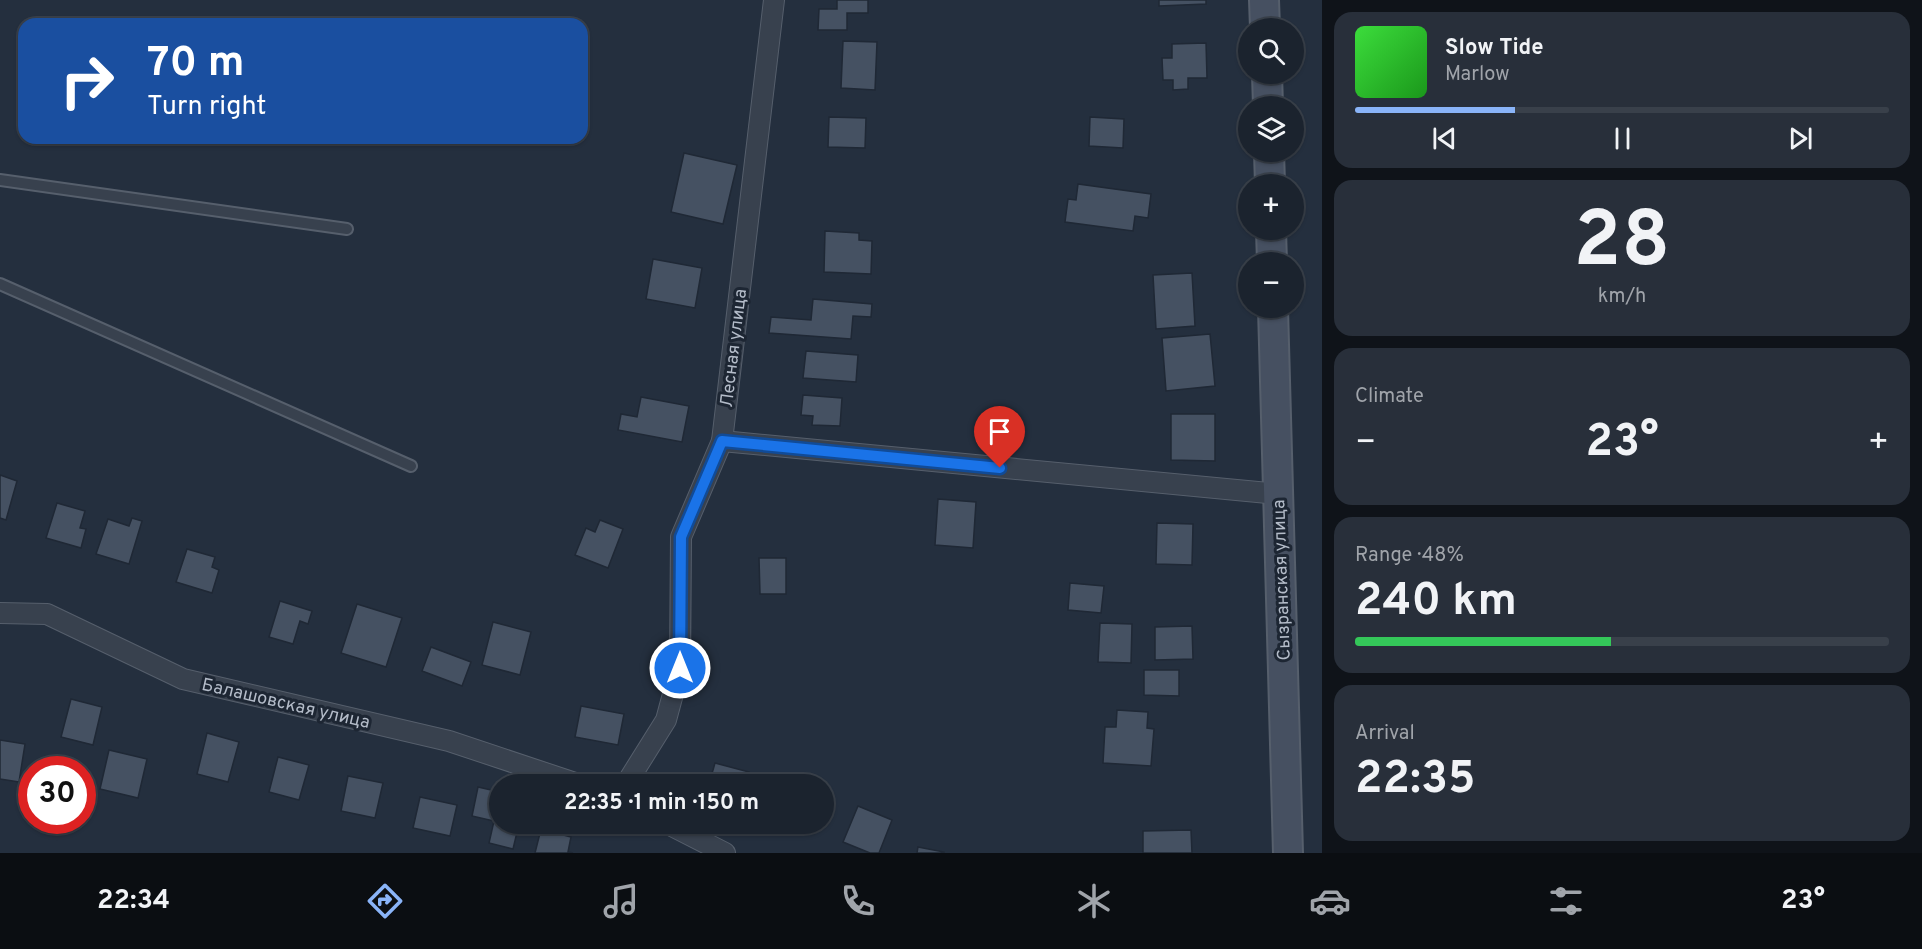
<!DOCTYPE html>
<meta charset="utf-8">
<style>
:root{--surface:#1b232e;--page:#282f3a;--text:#f1f3f6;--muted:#a0a4aa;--line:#39404a;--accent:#8ab4f8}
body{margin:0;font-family:Overpass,sans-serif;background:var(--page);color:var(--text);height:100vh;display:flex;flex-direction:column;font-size:22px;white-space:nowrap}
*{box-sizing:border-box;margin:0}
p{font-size:20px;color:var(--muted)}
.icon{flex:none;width:33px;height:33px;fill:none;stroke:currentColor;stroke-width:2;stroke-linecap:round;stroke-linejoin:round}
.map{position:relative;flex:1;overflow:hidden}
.details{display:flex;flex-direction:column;gap:12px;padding:12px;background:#0f1319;width:600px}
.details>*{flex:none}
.top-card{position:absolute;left:18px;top:18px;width:570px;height:126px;border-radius:18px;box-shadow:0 2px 4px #0004,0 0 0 2px var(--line);background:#1a4fa0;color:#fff;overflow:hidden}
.controls{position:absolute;left:1238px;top:18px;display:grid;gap:12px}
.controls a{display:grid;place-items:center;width:66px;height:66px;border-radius:50%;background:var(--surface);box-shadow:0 2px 4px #0004,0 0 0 2px var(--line);font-size:30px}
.speed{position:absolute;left:18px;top:756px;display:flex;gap:12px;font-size:30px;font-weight:700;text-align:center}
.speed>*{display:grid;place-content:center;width:78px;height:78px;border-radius:50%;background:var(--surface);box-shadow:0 2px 4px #0004,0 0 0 2px var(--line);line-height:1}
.speed .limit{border:9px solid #d22;background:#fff;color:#111}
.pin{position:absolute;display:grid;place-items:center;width:51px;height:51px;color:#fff;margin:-62px -26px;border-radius:50% 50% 50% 0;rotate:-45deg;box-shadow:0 0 6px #0007}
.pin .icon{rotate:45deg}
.me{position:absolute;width:66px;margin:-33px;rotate:0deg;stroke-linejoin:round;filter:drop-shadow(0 0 4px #0008)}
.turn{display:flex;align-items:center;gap:21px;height:126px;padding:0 30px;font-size:27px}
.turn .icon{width:78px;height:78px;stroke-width:2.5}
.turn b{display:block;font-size:42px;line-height:51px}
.big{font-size:45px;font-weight:700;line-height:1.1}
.details .card{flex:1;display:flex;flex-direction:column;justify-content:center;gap:9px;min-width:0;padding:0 21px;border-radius:18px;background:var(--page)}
.details .dial{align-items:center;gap:0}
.dial b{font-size:78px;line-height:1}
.song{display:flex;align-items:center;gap:18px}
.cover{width:72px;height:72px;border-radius:9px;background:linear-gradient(135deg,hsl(120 70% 55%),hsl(120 70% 35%))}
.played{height:6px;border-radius:3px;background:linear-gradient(90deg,var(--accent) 30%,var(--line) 30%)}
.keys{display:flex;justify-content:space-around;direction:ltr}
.heat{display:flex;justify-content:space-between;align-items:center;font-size:33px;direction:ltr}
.charge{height:9px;border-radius:4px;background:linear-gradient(90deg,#34c759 48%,var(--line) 0)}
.trip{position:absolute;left:489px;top:774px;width:345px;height:60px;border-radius:30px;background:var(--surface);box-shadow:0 2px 4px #0004,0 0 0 2px var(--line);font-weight:700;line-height:60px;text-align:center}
.menu{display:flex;height:96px;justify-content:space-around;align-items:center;background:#0b0e12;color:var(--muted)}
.menu .icon{width:42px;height:42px}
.menu .current{color:var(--accent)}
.menu b{font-size:27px;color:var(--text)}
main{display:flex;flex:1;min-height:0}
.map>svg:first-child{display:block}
.building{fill:#455162;stroke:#1f2835;stroke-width:1.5}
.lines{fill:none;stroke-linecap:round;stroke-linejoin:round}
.lane-casing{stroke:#565f6c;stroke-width:14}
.street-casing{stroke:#565f6c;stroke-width:22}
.secondary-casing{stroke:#565f6c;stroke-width:32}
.lane{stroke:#38414e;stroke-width:10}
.street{stroke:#38414e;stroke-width:20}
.secondary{stroke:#465061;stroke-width:28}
.route-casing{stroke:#114b97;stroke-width:15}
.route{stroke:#1a73e8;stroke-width:10}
.labels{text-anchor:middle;stroke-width:6;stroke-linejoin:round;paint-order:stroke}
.street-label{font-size:18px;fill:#b4bcc9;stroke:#1d2633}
</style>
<main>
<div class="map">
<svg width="1322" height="853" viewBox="0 0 1322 853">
<rect width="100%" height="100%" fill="#242f3e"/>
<g class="building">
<path d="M837,0H868V13H847V30H818L819,9H837Z"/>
<path d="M1159,0H1206V4L1159,6Z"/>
<path d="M843,41L877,42L875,90L841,88Z"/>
<path d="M1206,43L1207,78H1188V89L1173,90V80H1163L1162,58H1172V44Z"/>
<path d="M829,117L866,118L865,148L828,147Z"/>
<path d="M1090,117L1124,119L1123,148L1089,146Z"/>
<path d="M684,153L737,165L723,224L671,212Z"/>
<path d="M1078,184L1151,194L1148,218L1135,216L1133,231L1065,222L1068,199L1076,200Z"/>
<path d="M825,231L859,233V240L872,241L871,274L824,272Z"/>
<path d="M653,259L702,268L695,308L646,299Z"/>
<path d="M1192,273L1195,326L1156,329L1153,275Z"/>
<path d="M813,299L872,304L871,317L853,316L851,339L769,333L771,317L811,320Z"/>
<path d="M1210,334L1215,386L1166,391L1162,338Z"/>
<path d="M806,351L858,355L856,382L803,378Z"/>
<path d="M803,395L842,398L840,426L812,425L813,416L801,415Z"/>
<path d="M641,397L689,406L682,442L618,430L621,414L637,417Z"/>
<path d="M1171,414H1215V461L1171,460Z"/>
<path d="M0,475L17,481L6,520L0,518Z"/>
<path d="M938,499L976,502L973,548L935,545Z"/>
<path d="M57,503L85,511L80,528L86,529L81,548L46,538Z"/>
<path d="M132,518L142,521L129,564L96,554L108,519L129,526Z"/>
<path d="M600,520L623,529L608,568L575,555L586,528L595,532Z"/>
<path d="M1157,523L1193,524L1192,565L1156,564Z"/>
<path d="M187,549L215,557L212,567L219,570L212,593L176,582Z"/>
<path d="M759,558H786V594H760Z"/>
<path d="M1070,583L1104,586L1101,613L1068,610Z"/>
<path d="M280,601L312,611L308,624L300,621L293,644L269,637Z"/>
<path d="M357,604L402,618L386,667L341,653Z"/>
<path d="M493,622L531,632L520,675L482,665Z"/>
<path d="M1100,623L1132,624L1131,663L1098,662Z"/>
<path d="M1192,626L1193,659L1155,660V627Z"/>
<path d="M431,647L471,662L462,686L422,671Z"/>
<path d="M1144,670H1179V696L1144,695Z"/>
<path d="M71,699L102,707L93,745L61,737Z"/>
<path d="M581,706L624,714L618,745L575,737Z"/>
<path d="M1117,710L1148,712L1147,728L1154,729L1151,766L1103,763L1105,727H1116Z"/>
<path d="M207,733L239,742L228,782L197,774Z"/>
<path d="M0,740L25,744L19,782L0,779Z"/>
<path d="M109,750L147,759L138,798L100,789Z"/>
<path d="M278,757L309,765L299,800L269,792Z"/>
<path d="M715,763L749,772L745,784H709Z"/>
<path d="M348,776L383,783L375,818L341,811Z"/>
<path d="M478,787L500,792V824H519L513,849L489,843L494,821L472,816Z"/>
<path d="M420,797L457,805L450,836L413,828Z"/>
<path d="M858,806L892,820L879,853H870L843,842Z"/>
<path d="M541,829L571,837L568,852L573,853H535Z"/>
<path d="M1191,830L1192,853H1143V831Z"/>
<path d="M918,847L944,852V853H917Z"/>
</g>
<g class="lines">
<defs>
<g id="lane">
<path d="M0,180L347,229"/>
<path d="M0,284L411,466"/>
</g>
<g id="street">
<path d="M722,441L1279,494"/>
<path d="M0,613L47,614L183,679L449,741L578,784"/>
<path d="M626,784L666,720L680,668L681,537L722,441L774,0"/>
<path d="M668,824L725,853"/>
</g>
<g id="secondary">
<path d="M1264,0L1265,28"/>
<path d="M1267,74L1268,106"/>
<path d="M1269,152L1270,184"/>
<path d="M1271,230L1272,262"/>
<path d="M1273,308L1288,853"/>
</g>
</defs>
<use href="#lane" class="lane-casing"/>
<use href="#street" class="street-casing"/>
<use href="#secondary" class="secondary-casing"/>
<use href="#lane" class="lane"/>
<use href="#street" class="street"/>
<use href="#secondary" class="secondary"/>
</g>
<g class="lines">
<defs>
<path id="route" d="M680,668L681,537L722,441L1000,468"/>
</defs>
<use href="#route" class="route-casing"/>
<use href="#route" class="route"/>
</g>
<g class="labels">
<g class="street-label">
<text transform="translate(733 348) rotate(-83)" y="6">Лесная улица</text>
<text transform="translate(1281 580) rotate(-92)" y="6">Сызранская улица</text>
<text transform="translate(286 703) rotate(13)" y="6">Балашовская улица</text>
</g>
</g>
</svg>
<div class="controls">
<a><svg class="icon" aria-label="search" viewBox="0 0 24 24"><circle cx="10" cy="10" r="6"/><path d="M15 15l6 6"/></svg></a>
<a><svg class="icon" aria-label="layers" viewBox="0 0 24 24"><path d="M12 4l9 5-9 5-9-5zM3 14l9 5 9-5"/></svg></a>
<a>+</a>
<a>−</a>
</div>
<div class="speed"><div class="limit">30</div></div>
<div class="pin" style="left:1000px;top:468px;background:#d93025"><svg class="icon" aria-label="arrive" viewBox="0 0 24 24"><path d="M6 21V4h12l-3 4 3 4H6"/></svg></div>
<svg class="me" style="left:680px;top:668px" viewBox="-20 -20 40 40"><circle r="17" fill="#1a73e8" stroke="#fff" stroke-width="3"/><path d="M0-11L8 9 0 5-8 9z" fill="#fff"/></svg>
<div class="trip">22:35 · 1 min · 150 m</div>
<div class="top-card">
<div class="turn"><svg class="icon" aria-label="right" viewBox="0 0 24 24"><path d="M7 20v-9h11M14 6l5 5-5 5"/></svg><div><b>70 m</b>Turn right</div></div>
</div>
</div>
<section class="details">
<div class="card">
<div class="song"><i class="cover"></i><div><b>Slow Tide</b><p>Marlow</p></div></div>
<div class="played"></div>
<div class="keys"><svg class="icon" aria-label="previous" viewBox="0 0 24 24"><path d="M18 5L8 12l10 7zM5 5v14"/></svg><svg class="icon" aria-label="pause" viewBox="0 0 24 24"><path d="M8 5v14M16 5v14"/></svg><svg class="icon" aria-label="next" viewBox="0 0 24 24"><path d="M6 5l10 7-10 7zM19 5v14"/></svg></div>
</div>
<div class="card dial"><b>28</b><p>km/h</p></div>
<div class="card"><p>Climate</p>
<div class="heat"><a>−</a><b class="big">23°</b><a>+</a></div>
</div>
<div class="card"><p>Range · 48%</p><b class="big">240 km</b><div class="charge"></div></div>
<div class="card"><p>Arrival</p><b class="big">22:35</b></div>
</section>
</main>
<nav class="menu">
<b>22:34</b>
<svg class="icon current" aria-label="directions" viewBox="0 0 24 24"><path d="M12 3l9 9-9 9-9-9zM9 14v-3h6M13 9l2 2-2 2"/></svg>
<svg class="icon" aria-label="music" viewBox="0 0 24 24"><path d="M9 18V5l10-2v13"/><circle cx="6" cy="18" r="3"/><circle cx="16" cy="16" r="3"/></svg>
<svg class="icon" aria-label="phone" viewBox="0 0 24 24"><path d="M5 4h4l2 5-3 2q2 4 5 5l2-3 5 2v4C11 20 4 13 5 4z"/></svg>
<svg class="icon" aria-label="climate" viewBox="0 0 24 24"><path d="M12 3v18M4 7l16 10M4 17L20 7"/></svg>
<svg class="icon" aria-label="car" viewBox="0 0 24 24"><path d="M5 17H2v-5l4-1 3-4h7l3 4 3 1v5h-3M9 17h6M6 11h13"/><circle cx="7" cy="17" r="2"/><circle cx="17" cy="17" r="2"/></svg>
<svg class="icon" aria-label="filters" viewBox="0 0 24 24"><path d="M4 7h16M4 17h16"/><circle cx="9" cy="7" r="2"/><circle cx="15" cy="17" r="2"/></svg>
<b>23°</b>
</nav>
